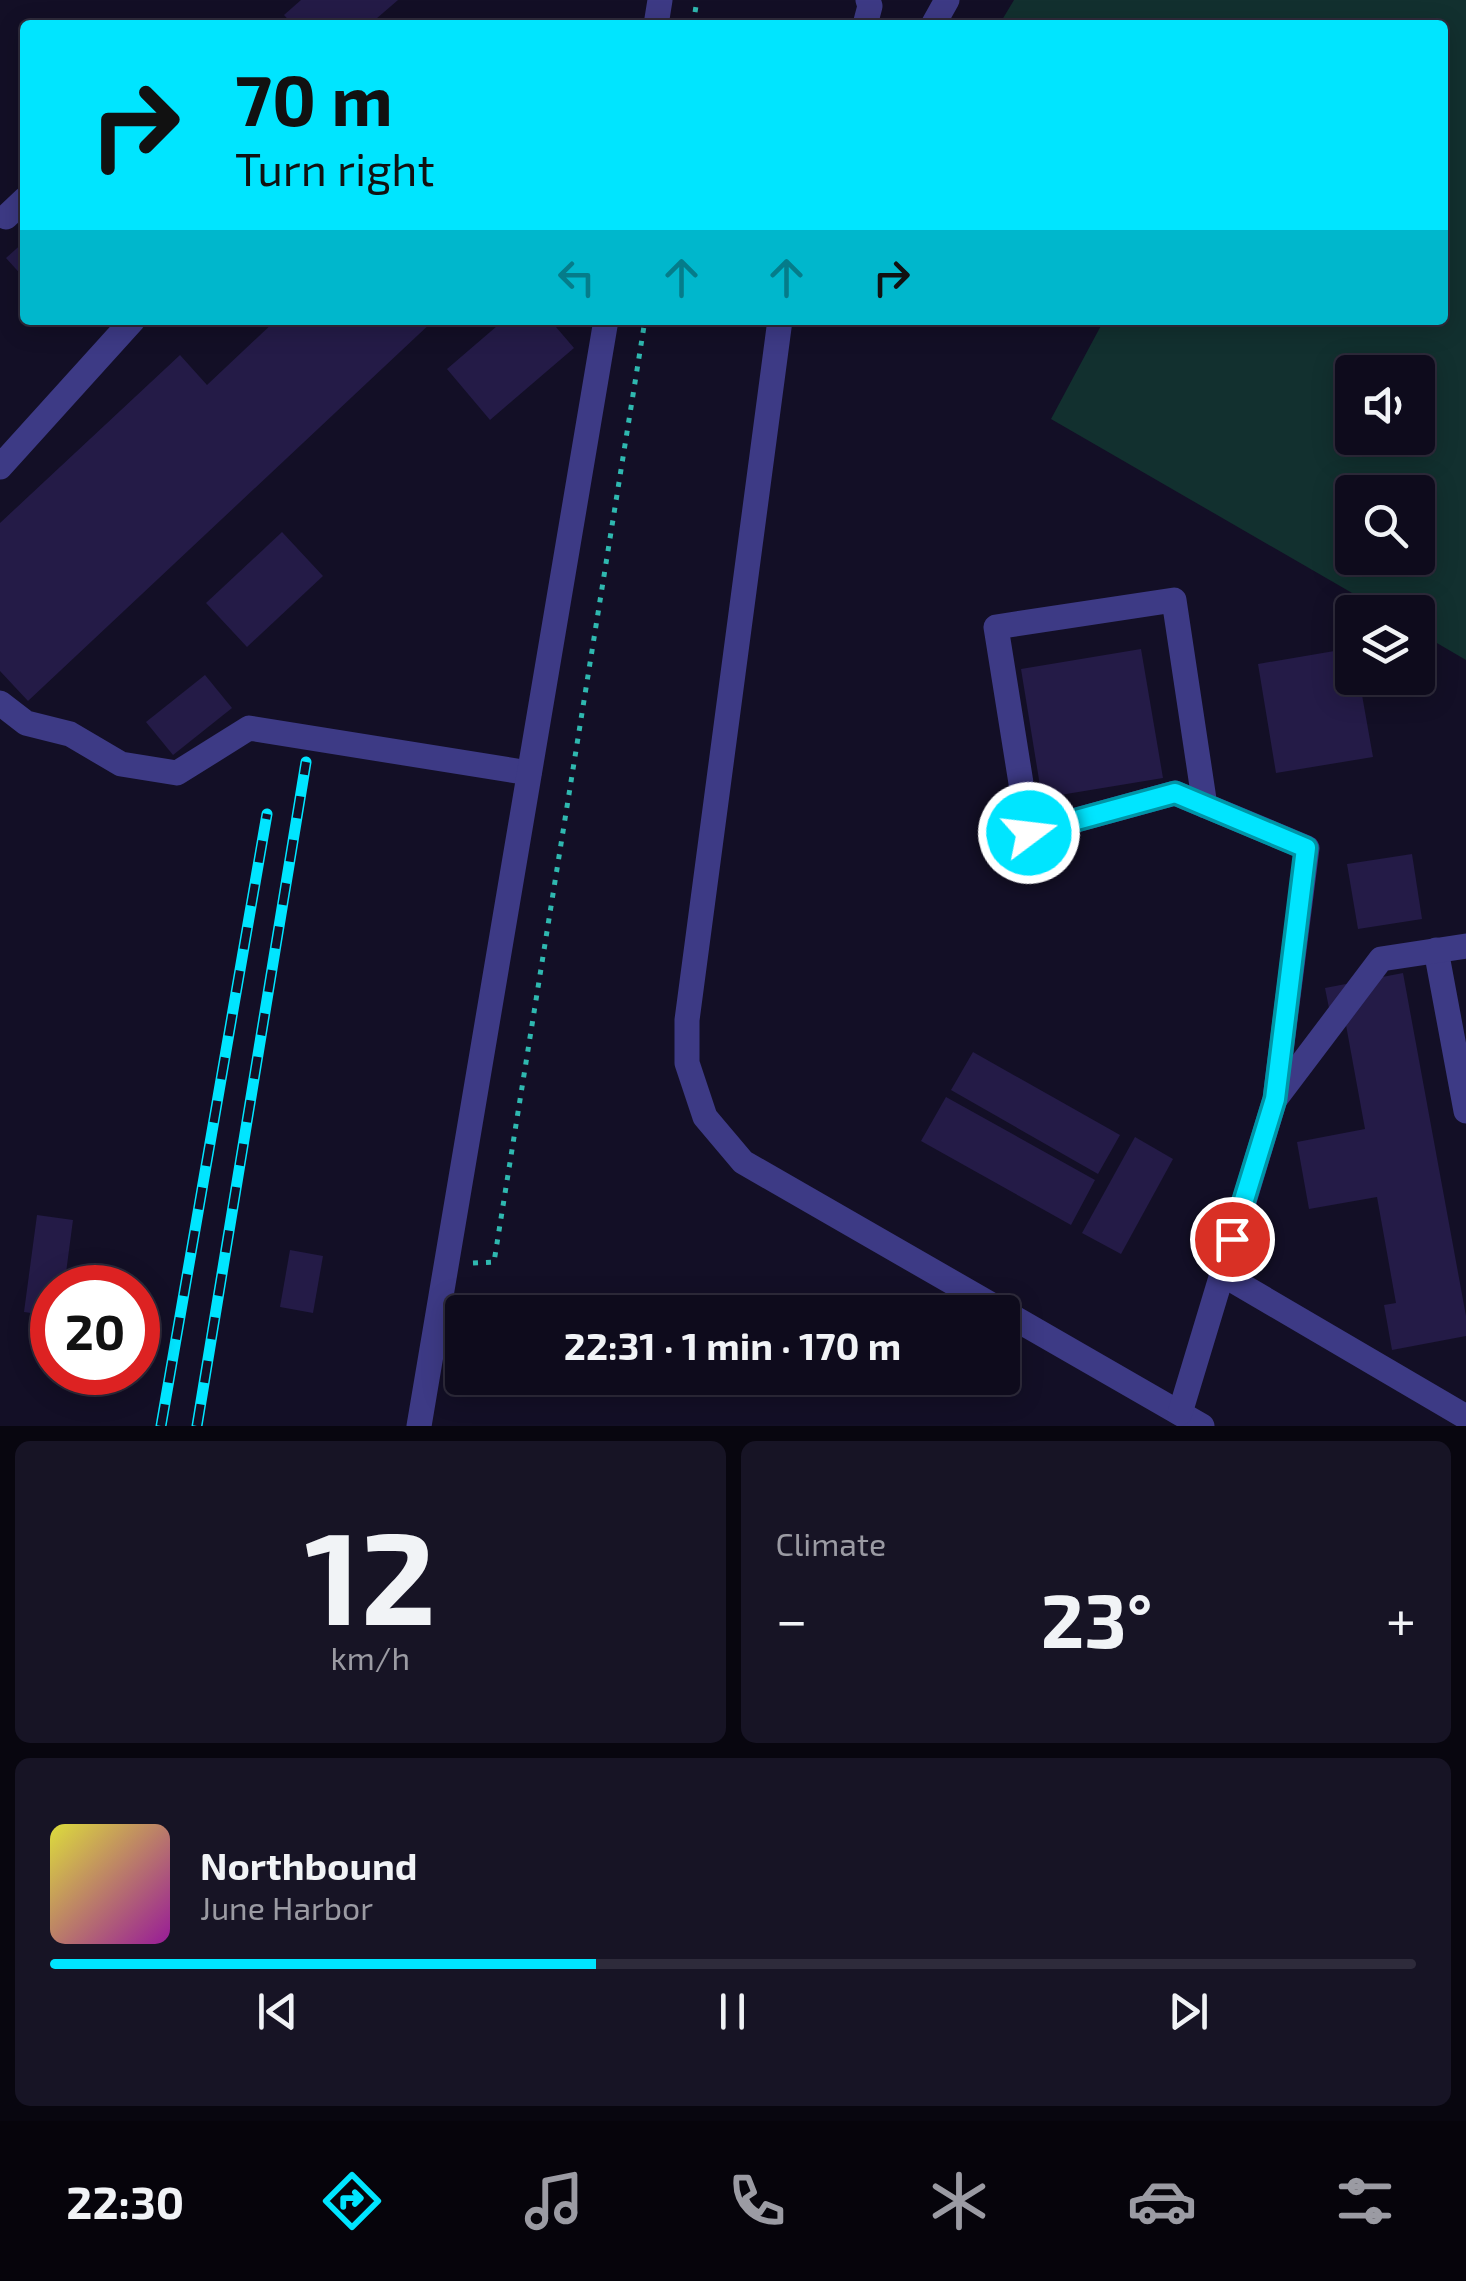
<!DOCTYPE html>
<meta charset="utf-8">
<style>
:root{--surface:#0e0b1c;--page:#171425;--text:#f1f3f6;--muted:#9b9ba3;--line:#2e2b3b;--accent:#00e5ff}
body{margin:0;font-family:"Exo 2",sans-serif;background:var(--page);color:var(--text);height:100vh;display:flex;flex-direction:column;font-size:38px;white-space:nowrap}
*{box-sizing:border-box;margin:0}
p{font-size:32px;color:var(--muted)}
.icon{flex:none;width:55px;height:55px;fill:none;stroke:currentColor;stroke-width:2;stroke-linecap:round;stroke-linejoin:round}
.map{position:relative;height:1426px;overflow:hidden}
.drawer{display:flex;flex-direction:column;gap:15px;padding:15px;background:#08060f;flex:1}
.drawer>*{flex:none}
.guide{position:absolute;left:20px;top:20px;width:1428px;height:305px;border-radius:10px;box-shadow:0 5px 25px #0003,0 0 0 2px var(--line);background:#00e5ff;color:#111;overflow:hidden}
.tools{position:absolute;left:1335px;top:355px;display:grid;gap:20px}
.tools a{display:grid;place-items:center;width:100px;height:100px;border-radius:10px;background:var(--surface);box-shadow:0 5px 25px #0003,0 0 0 2px var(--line);font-size:50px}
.speed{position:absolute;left:30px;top:1265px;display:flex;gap:20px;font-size:50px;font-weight:700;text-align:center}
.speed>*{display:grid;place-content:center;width:130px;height:130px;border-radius:50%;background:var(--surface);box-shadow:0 5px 25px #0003,0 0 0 2px var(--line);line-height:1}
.speed .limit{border:15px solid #d22;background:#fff;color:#111}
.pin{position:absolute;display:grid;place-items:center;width:85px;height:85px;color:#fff;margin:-42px;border:5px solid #fff;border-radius:50%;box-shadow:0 2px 10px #0007}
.me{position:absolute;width:110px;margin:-55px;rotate:75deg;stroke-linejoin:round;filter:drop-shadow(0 0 8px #0008)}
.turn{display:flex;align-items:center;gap:35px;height:210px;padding:0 50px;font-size:45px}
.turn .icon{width:130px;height:130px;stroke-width:2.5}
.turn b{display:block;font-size:70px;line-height:85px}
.lanes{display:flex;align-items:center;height:95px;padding:0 50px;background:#0003;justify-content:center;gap:50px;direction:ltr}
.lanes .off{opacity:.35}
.big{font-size:75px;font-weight:700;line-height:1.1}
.drawer .widget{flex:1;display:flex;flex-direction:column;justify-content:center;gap:15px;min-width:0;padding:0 35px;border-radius:15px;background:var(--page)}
.drawer .dial{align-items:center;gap:0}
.dial b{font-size:130px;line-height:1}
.song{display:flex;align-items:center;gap:30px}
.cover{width:120px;height:120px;border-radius:15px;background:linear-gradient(135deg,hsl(60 70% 55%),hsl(300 70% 35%))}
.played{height:10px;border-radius:5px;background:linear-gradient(90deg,var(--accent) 40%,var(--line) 40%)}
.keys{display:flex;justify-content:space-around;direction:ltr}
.heat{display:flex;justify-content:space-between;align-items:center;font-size:55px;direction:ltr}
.drawer .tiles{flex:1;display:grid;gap:15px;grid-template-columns:1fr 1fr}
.widget:last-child{grid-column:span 2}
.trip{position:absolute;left:445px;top:1295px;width:575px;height:100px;border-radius:10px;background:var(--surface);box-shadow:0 5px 25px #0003,0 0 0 2px var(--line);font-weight:700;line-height:100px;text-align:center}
.dock{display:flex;height:160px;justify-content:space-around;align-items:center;background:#06040b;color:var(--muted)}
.dock .icon{width:70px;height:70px}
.dock .on{color:var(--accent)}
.dock b{font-size:45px;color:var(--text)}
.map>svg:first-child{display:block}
.green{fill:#12302f;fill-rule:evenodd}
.building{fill:#241b47}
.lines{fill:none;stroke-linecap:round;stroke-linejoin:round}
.path{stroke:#2fb8b0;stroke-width:5;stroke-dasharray:5 8;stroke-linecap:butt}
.minor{stroke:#3d3a85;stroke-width:25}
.rail-casing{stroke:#00e5ff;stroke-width:11}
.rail{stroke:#130f26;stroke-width:8;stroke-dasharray:22;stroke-linecap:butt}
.route-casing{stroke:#0095a6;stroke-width:25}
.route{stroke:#00e5ff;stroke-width:18}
</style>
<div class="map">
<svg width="1466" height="1426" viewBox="0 0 1466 1426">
<rect width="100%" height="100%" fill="#130f26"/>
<path class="green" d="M1014,0H1466V660L1418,632V612H1385L1051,419L1104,320H1442V25H999ZM1352,372H1418V438H1352ZM1352,492H1418V558H1352Z"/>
<g class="building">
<path d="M301,0H398L369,25H293L284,15Z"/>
<path d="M25,241V279L6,258Z"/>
<path d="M276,320H434L28,701L0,671V523L180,355L207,385Z"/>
<path d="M504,320H550L574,348L490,420L447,369Z"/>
<path d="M282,532L323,576L247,647L206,603Z"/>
<path d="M1352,648V678H1359L1373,757L1276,773L1258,664Z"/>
<path d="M1141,649L1163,778L1042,798L1021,669Z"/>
<path d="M205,675L232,708L173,755L146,722Z"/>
<path d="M1412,854L1422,919L1358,929L1347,864Z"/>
<path d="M1403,973L1466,1316V1336L1392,1350L1384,1305L1396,1303L1377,1197L1309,1209L1297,1142L1365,1129L1346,1025L1333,1028L1325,988Z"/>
<path d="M973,1052L1120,1135L1098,1174L951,1090Z"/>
<path d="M946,1097L1095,1180L1071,1225L921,1141Z"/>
<path d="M1135,1137L1173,1159L1121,1254L1082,1233Z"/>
<path d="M37,1215L73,1220L64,1288H52V1316L24,1312Z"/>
<path d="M290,1250L323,1256L313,1313L280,1307Z"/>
</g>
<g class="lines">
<g class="path">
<path d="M693,25L697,0"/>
<path d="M473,1263L494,1262L645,320"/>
</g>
<g class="minor">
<path d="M656,25L660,0"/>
<path d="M865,25L870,6L868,0"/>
<path d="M933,25L947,0"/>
<path d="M6,217L25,199"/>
<path d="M780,320L687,1020V1063L705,1117L743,1162L1202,1426"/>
<path d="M0,467L133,320"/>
<path d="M0,703L26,723L70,734L121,764L177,773L249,728L529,773"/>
<path d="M1436,950L1466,1111"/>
<path d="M1276,1098L1381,959L1466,946"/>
<path d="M1222,1274L1466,1417"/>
<path d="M1180,1413L1275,1099L1307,848L1175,793L1029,833L996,627L1174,600L1205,806"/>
<path d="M419,1426L606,320"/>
</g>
<defs>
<g id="rail">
<path d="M161,1426L267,814"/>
<path d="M197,1426L306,762"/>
</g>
</defs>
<use href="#rail" class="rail-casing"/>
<use href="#rail" class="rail"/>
</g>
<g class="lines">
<defs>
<path id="route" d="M1029,833L1175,793L1306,848L1275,1099L1232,1239"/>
</defs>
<use href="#route" class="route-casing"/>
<use href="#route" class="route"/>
</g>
</svg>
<div class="tools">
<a><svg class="icon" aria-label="sound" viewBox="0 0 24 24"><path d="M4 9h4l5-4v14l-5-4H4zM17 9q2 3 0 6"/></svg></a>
<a><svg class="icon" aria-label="search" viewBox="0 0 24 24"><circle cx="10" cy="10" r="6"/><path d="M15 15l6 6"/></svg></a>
<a><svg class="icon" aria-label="layers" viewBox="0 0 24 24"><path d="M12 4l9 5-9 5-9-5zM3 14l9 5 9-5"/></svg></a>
</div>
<div class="speed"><div class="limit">20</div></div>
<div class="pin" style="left:1232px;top:1239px;background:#d93025"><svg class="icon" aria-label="arrive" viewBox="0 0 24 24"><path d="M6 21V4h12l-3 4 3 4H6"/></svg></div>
<svg class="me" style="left:1029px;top:833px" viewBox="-20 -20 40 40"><circle r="17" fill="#00e5ff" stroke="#fff" stroke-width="3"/><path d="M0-11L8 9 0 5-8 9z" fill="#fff"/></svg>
<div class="trip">22:31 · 1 min · 170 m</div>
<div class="guide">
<div class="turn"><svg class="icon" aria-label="right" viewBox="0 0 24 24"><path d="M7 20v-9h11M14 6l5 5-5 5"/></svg><div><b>70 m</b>Turn right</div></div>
<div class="lanes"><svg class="icon off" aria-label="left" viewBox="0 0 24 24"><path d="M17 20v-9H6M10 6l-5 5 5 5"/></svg><svg class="icon off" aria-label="ahead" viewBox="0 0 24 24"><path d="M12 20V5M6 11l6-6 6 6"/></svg><svg class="icon off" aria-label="ahead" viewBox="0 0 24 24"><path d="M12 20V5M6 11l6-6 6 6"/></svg><svg class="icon" aria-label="right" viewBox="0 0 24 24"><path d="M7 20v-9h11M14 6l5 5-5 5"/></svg></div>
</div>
</div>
<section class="drawer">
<div class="tiles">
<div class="widget dial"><b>12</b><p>km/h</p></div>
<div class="widget"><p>Climate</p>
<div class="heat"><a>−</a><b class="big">23°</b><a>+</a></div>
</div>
<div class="widget">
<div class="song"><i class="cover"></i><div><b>Northbound</b><p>June Harbor</p></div></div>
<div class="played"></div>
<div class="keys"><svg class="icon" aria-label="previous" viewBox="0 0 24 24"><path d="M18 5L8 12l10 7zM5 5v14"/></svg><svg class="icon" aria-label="pause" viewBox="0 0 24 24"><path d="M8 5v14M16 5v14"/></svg><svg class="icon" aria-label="next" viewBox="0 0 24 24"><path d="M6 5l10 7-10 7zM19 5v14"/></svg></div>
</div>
</div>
</section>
<nav class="dock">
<b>22:30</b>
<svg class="icon on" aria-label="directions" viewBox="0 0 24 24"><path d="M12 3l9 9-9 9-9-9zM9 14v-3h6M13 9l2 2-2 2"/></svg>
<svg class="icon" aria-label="music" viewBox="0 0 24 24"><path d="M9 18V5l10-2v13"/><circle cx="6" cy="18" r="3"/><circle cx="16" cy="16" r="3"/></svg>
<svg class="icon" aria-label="phone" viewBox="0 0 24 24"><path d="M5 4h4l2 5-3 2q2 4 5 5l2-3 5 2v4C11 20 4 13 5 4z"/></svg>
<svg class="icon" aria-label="climate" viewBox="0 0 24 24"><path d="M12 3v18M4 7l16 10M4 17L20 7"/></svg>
<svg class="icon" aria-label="car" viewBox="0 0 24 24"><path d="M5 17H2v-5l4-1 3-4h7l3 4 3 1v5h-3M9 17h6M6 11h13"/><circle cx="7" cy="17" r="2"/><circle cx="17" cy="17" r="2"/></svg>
<svg class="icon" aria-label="filters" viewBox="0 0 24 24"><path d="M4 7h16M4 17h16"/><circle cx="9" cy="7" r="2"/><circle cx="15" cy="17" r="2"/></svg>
</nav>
